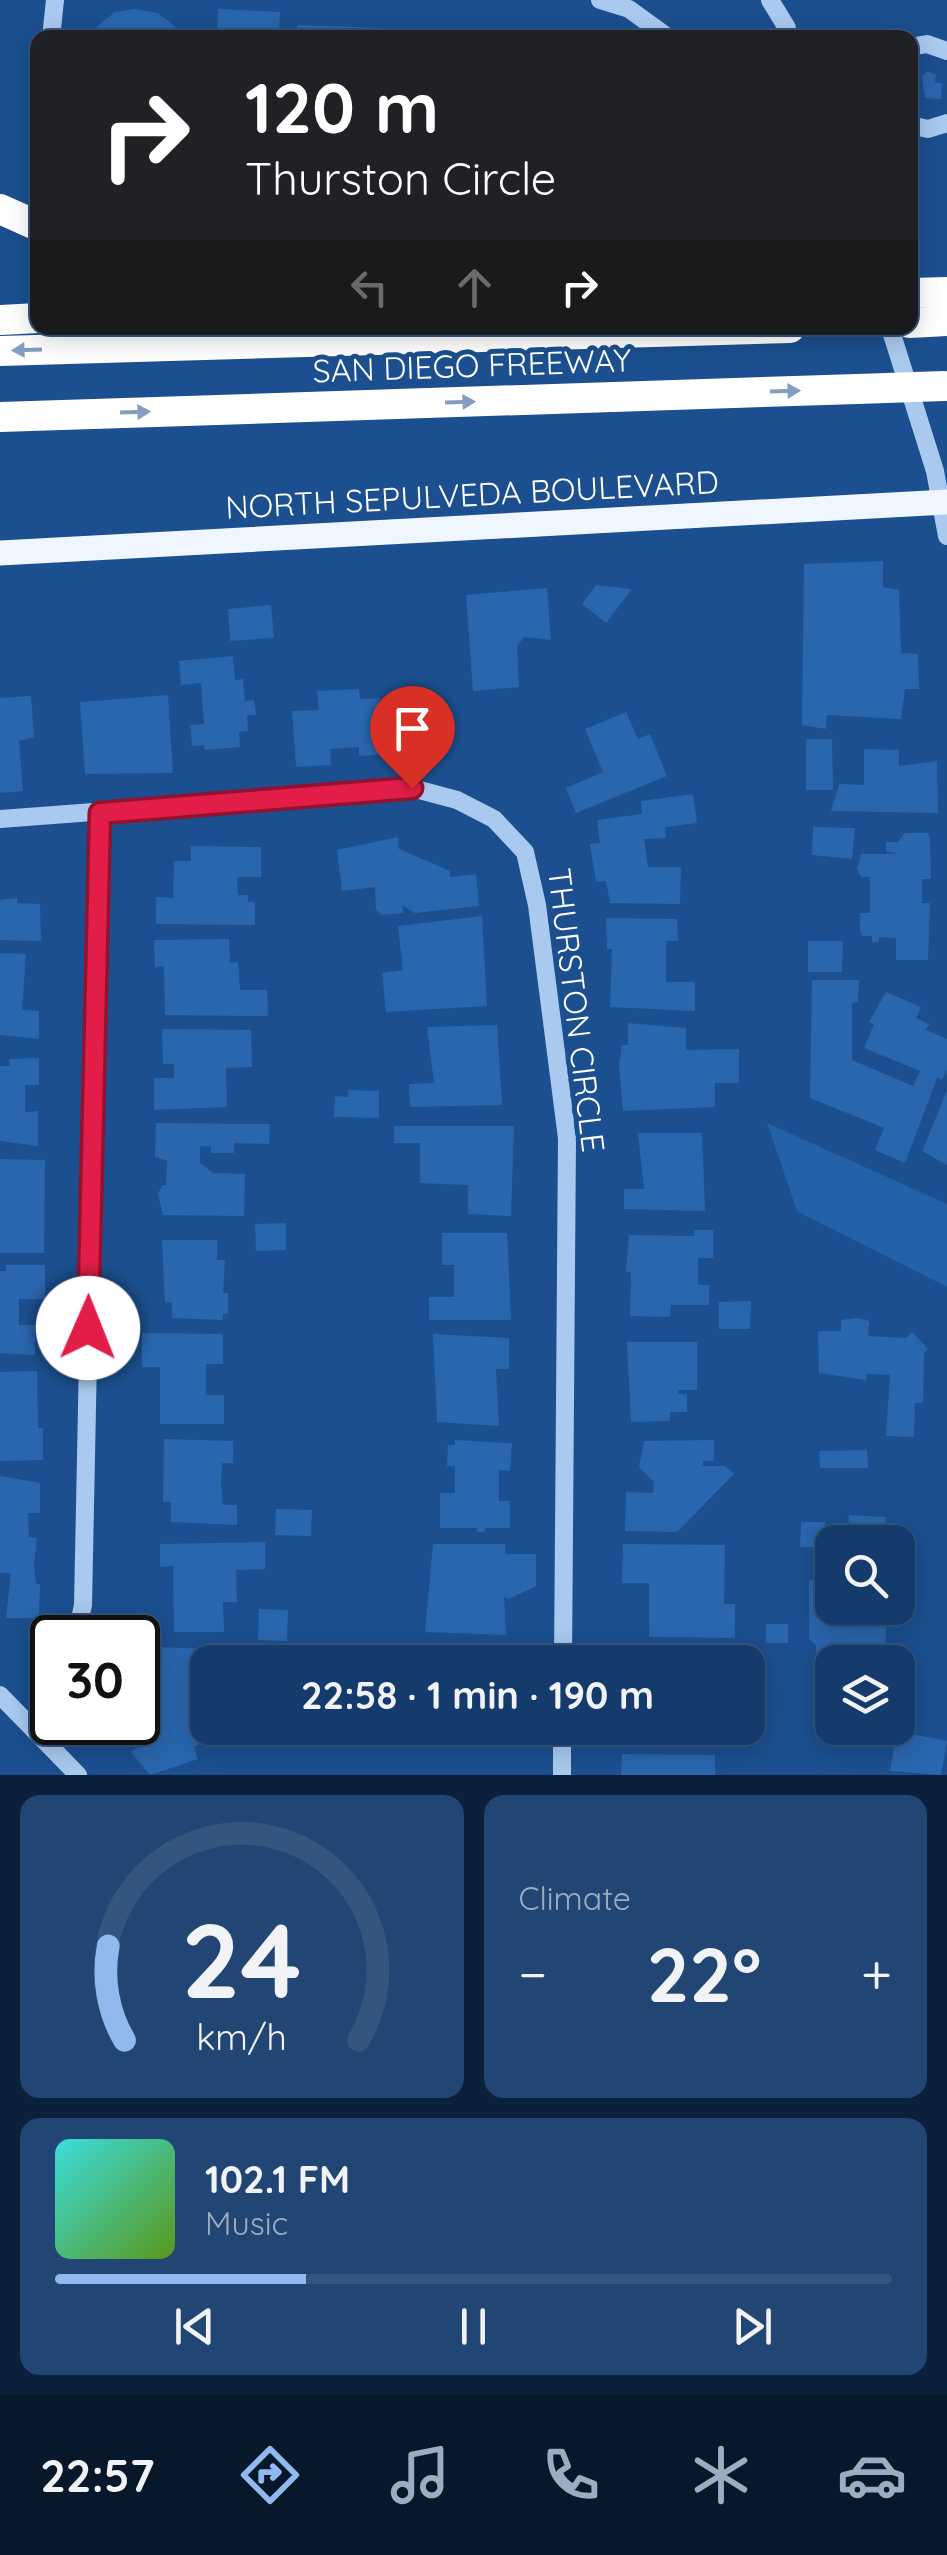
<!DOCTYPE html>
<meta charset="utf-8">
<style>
:root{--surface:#143b6b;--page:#214673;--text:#f1f3f6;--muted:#9dadc1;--line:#33557e;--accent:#90b9f0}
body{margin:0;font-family:Quicksand,sans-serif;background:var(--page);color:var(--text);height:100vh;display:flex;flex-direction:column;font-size:38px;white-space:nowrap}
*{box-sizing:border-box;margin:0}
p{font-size:32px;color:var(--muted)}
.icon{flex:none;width:55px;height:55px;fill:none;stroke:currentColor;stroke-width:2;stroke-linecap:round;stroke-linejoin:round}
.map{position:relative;height:1775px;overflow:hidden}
.details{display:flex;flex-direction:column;gap:20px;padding:20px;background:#0b203b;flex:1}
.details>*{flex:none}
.top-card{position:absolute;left:30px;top:30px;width:888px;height:305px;border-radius:20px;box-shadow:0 5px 25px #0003,0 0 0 2px var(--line);background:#202124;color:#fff;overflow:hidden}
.buttons{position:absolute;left:815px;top:1525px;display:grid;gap:20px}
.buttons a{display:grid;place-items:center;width:100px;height:100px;border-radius:20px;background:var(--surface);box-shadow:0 5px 25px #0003,0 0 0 2px var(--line);font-size:50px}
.speed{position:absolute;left:30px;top:1615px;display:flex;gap:20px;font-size:50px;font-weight:700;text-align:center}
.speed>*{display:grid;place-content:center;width:130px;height:130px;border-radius:50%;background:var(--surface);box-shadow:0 5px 25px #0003,0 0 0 2px var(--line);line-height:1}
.speed .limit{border:5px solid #111;border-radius:15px;background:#fff;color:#111}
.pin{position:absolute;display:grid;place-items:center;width:85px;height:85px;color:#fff;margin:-102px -42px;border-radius:50% 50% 50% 0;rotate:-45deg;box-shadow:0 0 10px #0007}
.pin .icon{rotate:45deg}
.me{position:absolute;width:110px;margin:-55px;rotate:1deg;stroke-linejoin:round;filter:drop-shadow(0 0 8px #0008)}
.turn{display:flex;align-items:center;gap:35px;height:210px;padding:0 50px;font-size:45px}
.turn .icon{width:130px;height:130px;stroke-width:2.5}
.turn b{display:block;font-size:70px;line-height:85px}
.lanes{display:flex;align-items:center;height:95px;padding:0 50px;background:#0003;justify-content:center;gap:50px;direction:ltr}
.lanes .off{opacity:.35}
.big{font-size:75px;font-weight:700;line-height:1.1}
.details .tile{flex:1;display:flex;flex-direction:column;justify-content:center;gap:15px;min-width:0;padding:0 35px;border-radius:20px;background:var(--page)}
.details .dial{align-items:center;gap:0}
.dial svg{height:260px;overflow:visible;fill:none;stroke:var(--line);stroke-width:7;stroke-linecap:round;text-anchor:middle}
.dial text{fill:var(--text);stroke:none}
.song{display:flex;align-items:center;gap:30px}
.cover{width:120px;height:120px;border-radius:15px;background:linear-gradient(135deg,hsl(180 70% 55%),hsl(90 70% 35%))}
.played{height:10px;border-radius:5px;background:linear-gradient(90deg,var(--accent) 30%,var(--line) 30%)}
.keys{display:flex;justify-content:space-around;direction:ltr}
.heat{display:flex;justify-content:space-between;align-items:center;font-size:55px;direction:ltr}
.details .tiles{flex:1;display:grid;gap:20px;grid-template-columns:1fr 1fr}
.tile:last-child{grid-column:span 2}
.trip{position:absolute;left:190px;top:1645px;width:575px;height:100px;border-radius:20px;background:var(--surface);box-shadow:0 5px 25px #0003,0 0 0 2px var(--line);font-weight:700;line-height:100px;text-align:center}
.tabs{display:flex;height:160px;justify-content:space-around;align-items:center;background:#08182b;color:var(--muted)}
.tabs .icon{width:70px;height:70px}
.tabs .on{color:var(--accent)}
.tabs b{font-size:45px;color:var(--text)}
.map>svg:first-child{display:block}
.green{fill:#2461a8}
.building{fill:#2a66ad}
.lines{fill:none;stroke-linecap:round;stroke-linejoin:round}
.minor{stroke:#a9c9ee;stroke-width:18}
.major{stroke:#f0f6ff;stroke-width:25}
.highway{stroke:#fff;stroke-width:30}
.highway-bridge{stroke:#fff;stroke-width:30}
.oneway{fill:#829ec1}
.route-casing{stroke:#92132f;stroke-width:25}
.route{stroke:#e11d48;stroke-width:18}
.labels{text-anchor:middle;stroke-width:10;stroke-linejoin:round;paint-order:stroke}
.street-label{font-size:32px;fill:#fff;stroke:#1b4f8f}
</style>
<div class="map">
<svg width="947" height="1775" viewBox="0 0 947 1775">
<rect width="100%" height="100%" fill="#1b4f8f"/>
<path class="green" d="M767,1123L947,1204V1287L797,1211Z"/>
<g class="building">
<path d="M136,9L158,13L190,38H82L115,12Z"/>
<path d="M218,9L280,12L279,36L217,33Z"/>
<path d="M297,25L561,34V38H297Z"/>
<path d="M927,71L936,75L935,83H942L941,99L925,98L922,77Z"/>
<path d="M883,561V587L899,590L901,653L918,654L919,689H905L901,719L827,715L826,729L802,725L804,564Z"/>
<path d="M596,585L632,589L606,623L582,604Z"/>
<path d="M547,588L551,640L524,637L517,646L519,687L473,691L466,595Z"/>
<path d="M271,605L274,638L230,641L228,609Z"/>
<path d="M233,656L235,680L243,679L245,701L254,700L256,715H247L248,731L239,732L240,747L205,750L204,745L192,746L190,725L204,724L201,683L181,685L179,661Z"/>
<path d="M359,689L360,699L380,698V712H387L389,754L359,756V747L330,749L331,765L296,767L292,711L319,710L317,691Z"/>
<path d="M168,695L173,773L85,774L80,702Z"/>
<path d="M31,696L34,737L19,741L23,791L0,793V698Z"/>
<path d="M626,712L638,739L650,734L667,776L576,813L566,788L603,772L585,729Z"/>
<path d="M806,739H832L833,790H806Z"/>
<path d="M864,749L899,750V766L937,761L938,813L831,811L839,784L864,785Z"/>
<path d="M693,794L697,823L665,827L666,838L644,839L648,867H681L680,904L610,903L606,881L596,882L590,844L600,843L597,820L642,814L641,801Z"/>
<path d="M813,827L855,828L852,859L812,855Z"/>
<path d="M905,833H928L930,838L931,879H922V903H930L928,960H896V938L879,937V942H872V936H862L860,930V913H870V877H861L857,869L861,854H898L886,851V842H898Z"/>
<path d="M398,837L399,849L450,871V877L476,874L479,906L415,913L402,905L403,913L382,915L376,910L375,887L342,891L337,850Z"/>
<path d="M191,846L261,847V877H237L238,895H248V902H255V925L156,924V897L173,898L174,861H191Z"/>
<path d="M17,898V903L40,904L41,941L0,940V900Z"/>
<path d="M482,916L487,1006L386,1012L382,973L403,970L398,926Z"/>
<path d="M606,918L677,919L678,941H666V982H695V1011L610,1007L612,949H607Z"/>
<path d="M229,939L230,963L238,962L240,990H267L268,1016L165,1015L164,966L155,967L154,940Z"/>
<path d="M808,941H843L842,972H808Z"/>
<path d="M0,953L26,954L22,1010L39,1011V1039L0,1035Z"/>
<path d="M812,980H859L858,1002L852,1003V1060L913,1086L920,1071L864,1048L874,1024L869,1022L886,992L921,1007L916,1018L929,1024L926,1030L947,1039V1069L942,1080L937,1078L905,1163L875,1150L884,1128L810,1098Z"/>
<path d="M628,1023L686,1028V1050L739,1049V1083H715V1107L623,1111L619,1065L622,1045H628Z"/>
<path d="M497,1025L502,1105L410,1107L409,1084L434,1083L427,1027Z"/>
<path d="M162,1029L251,1030L252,1067L226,1068L227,1107L154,1110V1078H174V1064H163Z"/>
<path d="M39,1058V1085H25V1112L38,1111V1146L0,1141V1066H10L9,1059Z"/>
<path d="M348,1090L379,1091V1118L334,1117L335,1096L348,1097Z"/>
<path d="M947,1091V1165L922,1151Z"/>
<path d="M156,1123L270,1124L269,1144L234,1143V1153H211V1147L200,1146V1163L213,1173L245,1174L244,1216L163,1215L158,1194L162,1185H166L167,1161L155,1157Z"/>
<path d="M394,1126H514L511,1216L468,1214V1185L420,1183V1143H394Z"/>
<path d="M638,1133H702L705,1211L624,1209V1189H644Z"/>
<path d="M0,1159L45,1160L44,1253H0Z"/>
<path d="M286,1223V1250L256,1251L255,1224Z"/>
<path d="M694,1230H713V1258H698V1285H709V1305H671L670,1317L630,1316L631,1272H626L629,1235L694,1236Z"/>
<path d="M442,1233H507L511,1320H429V1297H454V1265H442Z"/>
<path d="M162,1240H217V1260H225L223,1293H228V1314H223V1320L172,1318V1302H165Z"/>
<path d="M6,1265H45V1299H19V1325H35V1355L0,1353V1271H6Z"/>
<path d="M751,1301L750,1329H719V1302Z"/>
<path d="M857,1318L869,1321L868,1336L906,1338L912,1332L928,1349L924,1353L923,1403H915L914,1437L886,1436L890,1375L867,1374L866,1380L819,1373L818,1331H841V1320Z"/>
<path d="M142,1333L223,1334V1364H206V1395H224V1424H160V1367H142Z"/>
<path d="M433,1334L509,1338V1369H496L499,1426L437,1422Z"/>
<path d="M627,1342H697V1390H678V1394H687V1412H670V1421L631,1422Z"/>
<path d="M37,1371L38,1428H43V1460L0,1461V1372Z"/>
<path d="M164,1439L233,1441V1463H222L221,1485L223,1505H237V1525L171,1522V1502H163Z"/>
<path d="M455,1440L512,1443L510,1471L499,1470V1501H510V1528H485V1532H477V1528H440V1493H455V1466H447L448,1445H455Z"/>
<path d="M714,1440V1461H703V1466H725L734,1474L677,1532L625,1531L626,1492L653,1493L654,1482L639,1467L644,1441Z"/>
<path d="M867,1450L868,1468H820L819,1451Z"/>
<path d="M0,1476L40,1483V1513H28L29,1537L37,1538L34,1566L36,1584H40L39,1618H6L11,1573H0Z"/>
<path d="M276,1509L312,1510L311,1536L275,1535Z"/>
<path d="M849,1515L886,1517L888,1542H847Z"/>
<path d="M801,1522H825V1547H800Z"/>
<path d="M265,1542V1569L236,1570L237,1602H223L224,1632H174L173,1566L160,1567V1544Z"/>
<path d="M433,1544H505V1554H536V1586L509,1599L504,1597L506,1635L425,1632Z"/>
<path d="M623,1544L725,1545L724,1604H735V1638L649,1637V1583H622Z"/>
<path d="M898,1561L907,1562L905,1603H898Z"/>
<path d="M809,1580L832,1581V1608H893V1617H887L885,1648L844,1646V1662L816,1661V1645L809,1639Z"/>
<path d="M259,1609L288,1610L287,1641L258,1640Z"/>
<rect x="766" y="1624" width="22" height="19"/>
<path d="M155,1647L242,1650V1662H208V1728L205,1741L194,1747L198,1759L150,1775L131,1752L161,1732V1690L153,1691Z"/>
<path d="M619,1647L723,1648V1662H611V1651H619Z"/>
<path d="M469,1651H518V1662H470Z"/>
<path d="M470,1728H531V1738L470,1736Z"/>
<path d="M615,1728H741V1744L615,1743Z"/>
<path d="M897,1731L947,1741L941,1775L890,1771Z"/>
<path d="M622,1754L715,1755V1775H621Z"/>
</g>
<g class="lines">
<g class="minor">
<path d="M600,0L629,9L669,38"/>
<path d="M770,0L787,28L786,38"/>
<path d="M51,38L55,0"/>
<path d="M910,47L927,44L947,51"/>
<path d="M910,125L928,129L947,123"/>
<path d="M890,328L935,471L947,536"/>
<path d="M0,819L412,788L457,800L494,819L525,852L537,905L567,1138L563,1662"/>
<path d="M76,1638L83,1605L99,813"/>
<path d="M0,1695L78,1775"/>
<path d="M54,1745L58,1722"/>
<path d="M562,1775V1728"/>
</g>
<path class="major" d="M0,553L947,502"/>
<g class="highway">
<path d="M0,209L38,226"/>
<path d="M910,293L947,292"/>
<path d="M0,320L38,318"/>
<path d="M910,323L947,321"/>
<path d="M0,351L790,328"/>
<path d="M0,417L857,389"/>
</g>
<path class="highway-bridge" d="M857,389L944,386"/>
</g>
<defs><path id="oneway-solid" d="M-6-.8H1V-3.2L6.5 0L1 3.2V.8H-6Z" transform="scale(2.5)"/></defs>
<g class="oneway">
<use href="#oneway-solid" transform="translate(27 350) rotate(178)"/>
<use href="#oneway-solid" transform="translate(785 391) rotate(-2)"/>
<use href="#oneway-solid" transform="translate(460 402) rotate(-2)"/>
<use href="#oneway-solid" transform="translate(135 412) rotate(-2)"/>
</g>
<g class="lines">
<defs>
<path id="route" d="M88,1328L100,813L412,788"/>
</defs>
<use href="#route" class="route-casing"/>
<use href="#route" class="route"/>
</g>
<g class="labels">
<g class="street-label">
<text transform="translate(472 366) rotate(-2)" y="11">SAN DIEGO FREEWAY</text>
<text transform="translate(472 495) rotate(-3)" y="11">NORTH SEPULVEDA BOULEVARD</text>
<text transform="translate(576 1010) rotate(83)" y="11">THURSTON CIRCLE</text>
</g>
</g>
</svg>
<div class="buttons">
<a><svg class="icon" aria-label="search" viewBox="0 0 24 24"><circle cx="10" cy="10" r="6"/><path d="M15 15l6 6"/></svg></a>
<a><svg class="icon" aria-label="layers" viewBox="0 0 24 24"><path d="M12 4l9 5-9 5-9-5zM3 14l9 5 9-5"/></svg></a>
</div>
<div class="speed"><div class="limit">30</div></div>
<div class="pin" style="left:412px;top:788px;background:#d93025"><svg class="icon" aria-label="arrive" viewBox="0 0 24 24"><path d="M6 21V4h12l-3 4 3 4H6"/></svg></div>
<svg class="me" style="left:88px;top:1328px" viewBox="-20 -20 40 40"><circle r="19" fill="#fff"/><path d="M0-13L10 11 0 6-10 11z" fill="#e11d48"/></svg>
<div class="trip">22:58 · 1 min · 190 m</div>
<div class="top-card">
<div class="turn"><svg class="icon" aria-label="right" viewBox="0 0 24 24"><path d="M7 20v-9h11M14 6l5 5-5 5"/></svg><div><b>120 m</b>Thurston Circle</div></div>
<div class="lanes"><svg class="icon off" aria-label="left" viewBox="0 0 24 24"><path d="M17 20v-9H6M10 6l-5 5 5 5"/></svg><svg class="icon off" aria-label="ahead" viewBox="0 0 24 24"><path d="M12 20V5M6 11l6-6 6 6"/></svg><svg class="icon" aria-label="right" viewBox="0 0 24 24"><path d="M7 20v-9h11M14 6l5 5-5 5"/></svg></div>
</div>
</div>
<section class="details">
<div class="tiles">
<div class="tile dial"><svg viewBox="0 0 100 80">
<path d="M14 69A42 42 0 1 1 86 69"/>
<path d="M14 69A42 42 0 0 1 9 40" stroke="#90b9f0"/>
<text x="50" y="56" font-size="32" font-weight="700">24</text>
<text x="50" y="72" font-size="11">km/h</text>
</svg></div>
<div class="tile"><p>Climate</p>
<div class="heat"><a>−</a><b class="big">22°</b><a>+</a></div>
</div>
<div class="tile">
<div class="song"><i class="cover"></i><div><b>102.1 FM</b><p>Music</p></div></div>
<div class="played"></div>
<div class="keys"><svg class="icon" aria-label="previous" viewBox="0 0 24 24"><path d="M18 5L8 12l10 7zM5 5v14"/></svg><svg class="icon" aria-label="pause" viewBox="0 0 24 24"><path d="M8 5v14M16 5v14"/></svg><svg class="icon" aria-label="next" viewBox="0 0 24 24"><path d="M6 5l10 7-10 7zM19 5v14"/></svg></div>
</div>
</div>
</section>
<nav class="tabs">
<b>22:57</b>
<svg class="icon on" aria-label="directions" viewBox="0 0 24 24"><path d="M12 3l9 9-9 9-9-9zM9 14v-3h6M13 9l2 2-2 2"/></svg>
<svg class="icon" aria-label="music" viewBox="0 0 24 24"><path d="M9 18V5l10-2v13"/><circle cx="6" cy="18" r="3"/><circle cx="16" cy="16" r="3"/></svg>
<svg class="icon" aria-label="phone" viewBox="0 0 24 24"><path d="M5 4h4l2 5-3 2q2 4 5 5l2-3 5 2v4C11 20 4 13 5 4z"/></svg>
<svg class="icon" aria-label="climate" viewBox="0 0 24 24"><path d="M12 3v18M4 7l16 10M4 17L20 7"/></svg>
<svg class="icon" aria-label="car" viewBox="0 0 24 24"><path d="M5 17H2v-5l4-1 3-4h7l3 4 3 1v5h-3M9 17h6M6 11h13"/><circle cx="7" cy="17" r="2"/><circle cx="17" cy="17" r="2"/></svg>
</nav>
